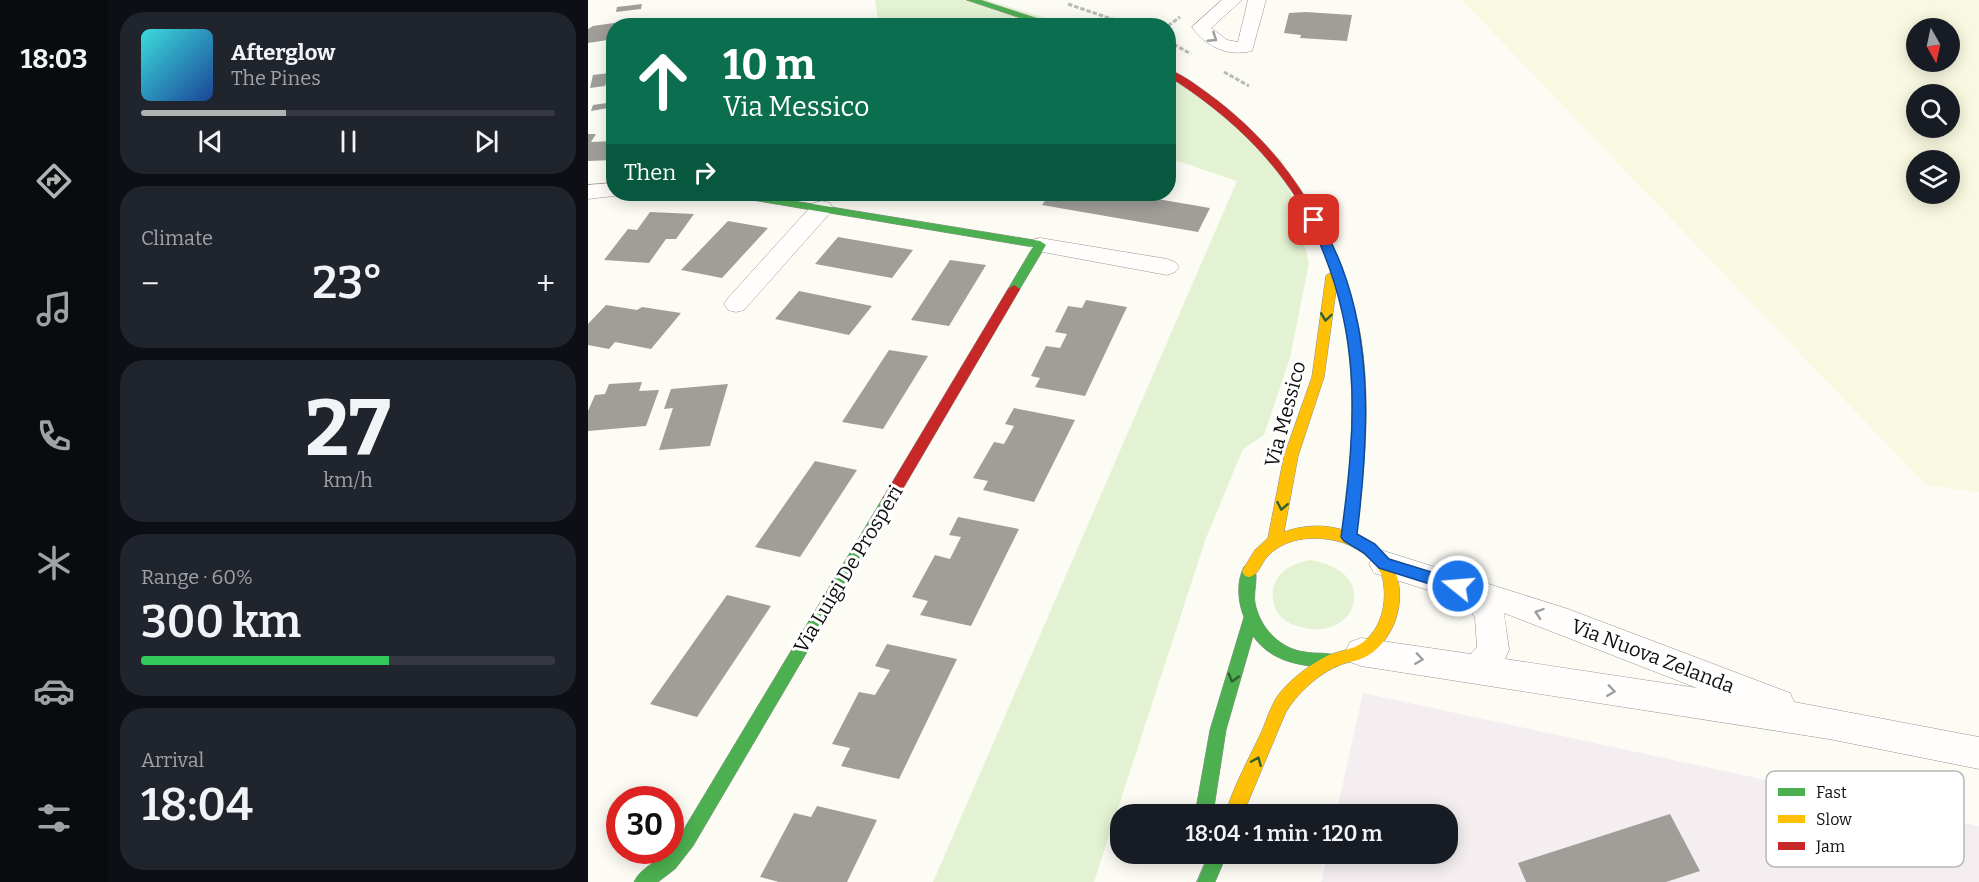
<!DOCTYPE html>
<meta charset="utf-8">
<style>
:root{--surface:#171b24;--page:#20242c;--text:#f1f3f6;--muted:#9ea1a6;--line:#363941;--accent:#b1b2b2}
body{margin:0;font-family:Bitter,serif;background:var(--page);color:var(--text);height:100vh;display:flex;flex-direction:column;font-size:22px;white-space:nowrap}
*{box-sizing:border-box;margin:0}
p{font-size:20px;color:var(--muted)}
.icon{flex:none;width:33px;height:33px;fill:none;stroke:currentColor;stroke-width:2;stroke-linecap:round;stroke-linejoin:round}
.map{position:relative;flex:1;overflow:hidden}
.panel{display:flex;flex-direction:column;gap:12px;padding:12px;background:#0d0f14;width:480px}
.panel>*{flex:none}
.banner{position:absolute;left:18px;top:18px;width:570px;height:183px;border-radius:24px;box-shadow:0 3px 15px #0003;background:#0b6e4f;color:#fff;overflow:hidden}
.needle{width:39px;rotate:171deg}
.buttons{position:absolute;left:1318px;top:18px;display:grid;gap:12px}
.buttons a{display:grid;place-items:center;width:54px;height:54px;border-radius:50%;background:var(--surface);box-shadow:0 3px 15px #0003;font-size:30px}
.speed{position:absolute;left:18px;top:786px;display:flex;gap:12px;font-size:30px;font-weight:700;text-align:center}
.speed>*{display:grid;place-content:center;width:78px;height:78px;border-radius:50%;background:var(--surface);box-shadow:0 3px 15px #0003;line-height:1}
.speed .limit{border:9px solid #d22;background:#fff;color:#111}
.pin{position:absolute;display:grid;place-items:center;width:51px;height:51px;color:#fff;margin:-26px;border-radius:12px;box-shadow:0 3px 9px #0006}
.me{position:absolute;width:66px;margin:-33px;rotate:287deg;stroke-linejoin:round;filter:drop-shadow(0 0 4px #0008)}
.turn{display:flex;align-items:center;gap:21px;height:126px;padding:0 18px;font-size:27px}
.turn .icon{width:78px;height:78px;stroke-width:2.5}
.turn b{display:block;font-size:42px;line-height:51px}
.then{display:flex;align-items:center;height:57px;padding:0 18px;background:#0003;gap:12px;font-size:22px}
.big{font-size:45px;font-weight:600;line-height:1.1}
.panel .widget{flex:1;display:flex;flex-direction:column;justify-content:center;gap:9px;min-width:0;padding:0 21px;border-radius:24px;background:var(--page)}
.panel .dial{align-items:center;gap:0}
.dial b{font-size:78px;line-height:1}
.song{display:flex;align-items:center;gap:18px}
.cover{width:72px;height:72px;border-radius:9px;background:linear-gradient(135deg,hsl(180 70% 55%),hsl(220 70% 35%))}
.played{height:6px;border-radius:3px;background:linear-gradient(90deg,var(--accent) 35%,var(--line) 35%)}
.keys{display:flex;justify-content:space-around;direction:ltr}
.heat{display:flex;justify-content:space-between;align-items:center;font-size:33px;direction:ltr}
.charge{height:9px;border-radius:4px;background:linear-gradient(90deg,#34c759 60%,var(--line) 0)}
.trip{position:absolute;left:522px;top:804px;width:348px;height:60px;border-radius:24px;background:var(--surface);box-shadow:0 3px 15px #0003;font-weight:600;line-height:60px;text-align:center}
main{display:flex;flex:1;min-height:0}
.menu{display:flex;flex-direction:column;width:108px;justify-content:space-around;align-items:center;background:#090b0e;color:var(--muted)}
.menu .icon{width:42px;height:42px}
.menu .selected{color:var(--accent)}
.menu b{font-size:27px;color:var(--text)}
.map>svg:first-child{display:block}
.industrial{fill:#f4eef1}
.farmland{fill:#f9f8e0;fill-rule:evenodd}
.green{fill:#e3f2d3}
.building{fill:#a09e99}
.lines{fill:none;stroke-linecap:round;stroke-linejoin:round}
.street-casing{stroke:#969592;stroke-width:1}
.fast-casing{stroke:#8c8c89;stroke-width:1}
.slow-casing{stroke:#8c8c89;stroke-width:1}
.jam-casing{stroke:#8c8c89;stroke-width:1}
.path{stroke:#b9b9b8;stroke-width:3;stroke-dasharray:4.5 2;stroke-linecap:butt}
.street{fill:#fffefd;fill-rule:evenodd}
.fast{fill:#4caf50;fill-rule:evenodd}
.slow{fill:#ffc107;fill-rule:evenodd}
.jam{fill:#c62828;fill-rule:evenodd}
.oneway{stroke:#9f9e9e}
.oneway2{stroke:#2e5f30}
.route{fill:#1a73e8;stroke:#114b97;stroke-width:1.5}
.labels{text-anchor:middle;stroke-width:6;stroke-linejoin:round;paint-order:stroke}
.street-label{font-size:20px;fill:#0f0f0f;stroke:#fff}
.key{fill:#fff;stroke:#b7b7b7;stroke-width:1.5}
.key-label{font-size:16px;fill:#0f0f0f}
</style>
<main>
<nav class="menu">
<b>18:03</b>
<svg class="icon selected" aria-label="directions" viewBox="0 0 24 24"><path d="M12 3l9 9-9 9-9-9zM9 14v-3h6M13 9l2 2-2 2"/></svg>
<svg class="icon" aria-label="music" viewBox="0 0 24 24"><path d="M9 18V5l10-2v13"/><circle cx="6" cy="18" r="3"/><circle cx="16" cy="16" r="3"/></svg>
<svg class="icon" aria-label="phone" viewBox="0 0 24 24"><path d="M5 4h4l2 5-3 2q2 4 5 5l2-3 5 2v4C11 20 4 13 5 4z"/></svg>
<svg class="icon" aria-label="climate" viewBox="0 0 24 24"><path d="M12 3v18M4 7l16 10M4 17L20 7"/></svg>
<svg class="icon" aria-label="car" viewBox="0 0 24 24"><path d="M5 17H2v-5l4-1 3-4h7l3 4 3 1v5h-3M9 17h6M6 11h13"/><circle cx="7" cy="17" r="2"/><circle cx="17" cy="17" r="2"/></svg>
<svg class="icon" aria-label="filters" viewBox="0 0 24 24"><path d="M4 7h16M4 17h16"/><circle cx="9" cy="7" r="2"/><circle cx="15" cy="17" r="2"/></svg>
</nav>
<section class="panel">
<div class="widget">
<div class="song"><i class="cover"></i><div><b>Afterglow</b><p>The Pines</p></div></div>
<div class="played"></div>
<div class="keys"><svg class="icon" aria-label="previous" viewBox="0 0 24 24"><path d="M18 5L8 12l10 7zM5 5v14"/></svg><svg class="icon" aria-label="pause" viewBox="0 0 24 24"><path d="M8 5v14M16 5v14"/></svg><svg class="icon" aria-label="next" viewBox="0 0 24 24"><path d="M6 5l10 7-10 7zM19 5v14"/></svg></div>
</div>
<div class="widget"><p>Climate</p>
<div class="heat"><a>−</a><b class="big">23°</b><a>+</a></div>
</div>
<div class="widget dial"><b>27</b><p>km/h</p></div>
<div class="widget"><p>Range · 60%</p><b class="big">300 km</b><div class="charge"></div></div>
<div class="widget"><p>Arrival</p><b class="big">18:04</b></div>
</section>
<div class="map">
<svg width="1391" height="882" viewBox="0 0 1391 882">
<rect width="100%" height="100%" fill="#fcfbf4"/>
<path class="industrial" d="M775,693L1391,826V882H733L740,854H860V814H748Z"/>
<path class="farmland" d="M874,0H1391V492L1338,485ZM1329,28H1362V62H1329ZM1329,94H1362V128H1329ZM1329,160H1362V194H1329Z"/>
<g class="green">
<path d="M287,0H399L480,25H291Z"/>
<path d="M581,70L694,160L721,263L702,358L676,435L655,449L618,538L506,882H345L649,181L581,158Z"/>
<path d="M722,560C796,571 768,648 706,625C698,622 690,616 687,607C678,581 697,564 722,560Z"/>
</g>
<g class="building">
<path d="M54,4L53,9L28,12L29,7Z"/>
<path d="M718,12L764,15L759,41L712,38L713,35L696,33L701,13Z"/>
<path d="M60,18L59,26H26V39L0,43V29L5,26Z"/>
<path d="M22,73L17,86L2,88L5,75Z"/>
<path d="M26,102V107L3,111L5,105Z"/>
<path d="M0,134H8L3,142L26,141V160L0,161Z"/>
<path d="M462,194H540L622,208L610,232L454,205Z"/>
<path d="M62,212L106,214L88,239H78L61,263L16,260L40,229L49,230Z"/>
<path d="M140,221L180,228L134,278L93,270Z"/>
<path d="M250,237L325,250L304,278L227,264Z"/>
<path d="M362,260L398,265L361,326L323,320Z"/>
<path d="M211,291L284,306L261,335L187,319Z"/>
<path d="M498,300L539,307L497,396L447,387L452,378L443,376L458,346L472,348L479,334L467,332L480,306L494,308Z"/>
<path d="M18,305L49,310L54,307L93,313L63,349L27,342L21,349L0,345V324Z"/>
<path d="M301,350L340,356L295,429L254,422Z"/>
<path d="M54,382L51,391L71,390L58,426L0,431V411L7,395L17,394L21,384Z"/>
<path d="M140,384L122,446L71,450L85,408L76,409L83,389Z"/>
<path d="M426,408L487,420L446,502L395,490L400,481L385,478L406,442L416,444L426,426L417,424Z"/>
<path d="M227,461L269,470L212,557L167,547Z"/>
<path d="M370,517L431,529L383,626L332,615L340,601L324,597L347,555L362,559L373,537L361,535Z"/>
<path d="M139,595L183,606L109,717L62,704Z"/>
<path d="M299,644L369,659L311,779L253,766L262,748L244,744L271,692L287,695L302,670L287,666Z"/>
<path d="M229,806L289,820L259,882H191L172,877L206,813L223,817Z"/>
<path d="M1082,814L1112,871L1078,882H938L930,863Z"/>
</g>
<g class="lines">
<defs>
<g id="street">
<path d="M634,0H654L623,28L639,40L650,42L660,0H678L664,51C640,57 618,47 604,27Z"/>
<path d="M26,183V194L34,195L0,199V185Z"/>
<path d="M234,201L242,203L245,208L242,213L156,310L148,312L140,310L136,304L140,298L226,203Z"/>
<path d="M452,238L579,259L587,262L591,267L587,272L579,275L444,250L441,245L444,240Z"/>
<path d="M796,551L980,609L1202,693L1206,702L1391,737V769L1241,739L773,666L762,662L757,652L762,642L773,638L883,654L889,647L887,618L878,602L786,573L781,564L786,555ZM916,613L1109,688L917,659L921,650Z"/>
</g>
<g id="fast">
<path d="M379,0H392L472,26H457Z"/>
<path d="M141,194H163L452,241L458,245L430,292L426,293L420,289L445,247L146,197Z"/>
<path d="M301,494L306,496L308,500L306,504L105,846L87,869L70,882H46C52,868 70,862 79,850H82V847L93,834L296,496Z"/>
<path d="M661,565L666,567C671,576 665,592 667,603C672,628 692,649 717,652C728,654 739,652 750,656L752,661L750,666L744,668C714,666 684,663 665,636L638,730L625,814H607L622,730L656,617C650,602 648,582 656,567Z"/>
<path d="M621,854H639L627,882H609Z"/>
</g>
<path id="slow" d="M744,272L750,276L736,377L710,456L696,532C715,525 736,524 755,530C764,458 769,388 756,316L762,312L766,313C772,325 773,341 775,354C782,415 776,475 768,535C787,542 803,558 809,577C817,604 806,638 782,654C773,661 762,661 752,665C731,673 707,695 697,714L655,814H637C646,786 661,758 674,731C679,719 683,705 691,694C703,679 720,666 737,657C746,652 757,651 767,647C793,635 801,602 794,576C788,559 766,545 749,541C724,535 695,538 678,558C674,563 670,574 664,576C661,578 659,577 656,575L654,571L667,550L680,538L696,456L724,377L738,276Z"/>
<g id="jam">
<path d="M580,69C598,76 615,90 630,101C704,159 743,228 768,316L766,319L762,320C761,320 759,320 758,319C754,316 753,306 752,301C746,281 740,260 731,240C699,169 645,117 580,76Z"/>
<path d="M426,285L432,289L306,504H296L294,500L296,496L420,289Z"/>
</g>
</defs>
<use href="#street" class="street-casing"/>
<use href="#fast" class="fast-casing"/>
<use href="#slow" class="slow-casing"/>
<use href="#jam" class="jam-casing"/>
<g class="path">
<path d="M480,4L544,26"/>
<path d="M580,26L592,17"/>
<path d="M580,41L603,54"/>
<path d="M636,72L661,86"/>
</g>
<use href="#street" class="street"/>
<use href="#fast" class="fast"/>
<use href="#slow" class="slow"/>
<use href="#jam" class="jam"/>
</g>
<defs><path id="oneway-chevron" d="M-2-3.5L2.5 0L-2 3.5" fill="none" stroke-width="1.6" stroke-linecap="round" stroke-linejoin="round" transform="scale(1.5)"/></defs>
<g class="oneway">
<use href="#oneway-chevron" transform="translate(625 38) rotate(33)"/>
<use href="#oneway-chevron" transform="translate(951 613) rotate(-161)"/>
<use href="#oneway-chevron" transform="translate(831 659) rotate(8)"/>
<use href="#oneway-chevron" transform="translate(1023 691) rotate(8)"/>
</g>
<g class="oneway2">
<use href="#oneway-chevron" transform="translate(738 317) rotate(98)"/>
<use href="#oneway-chevron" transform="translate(694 506) rotate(101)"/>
<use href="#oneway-chevron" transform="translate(645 678) rotate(106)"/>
<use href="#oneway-chevron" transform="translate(669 761) rotate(-67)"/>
</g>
<path class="route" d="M722,218H730C788,313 782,428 769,534L787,544L801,559L876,582L878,586L876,591L870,593L791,568L776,553L756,541L753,537C769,421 775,328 721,220Z"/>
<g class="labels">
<g class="street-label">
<text transform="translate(697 414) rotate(-75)" y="7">Via Messico</text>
<text transform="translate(260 569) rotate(-59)" y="7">Via Luigi De Prosperi</text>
<text transform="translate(1065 656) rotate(21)" y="7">Via Nuova Zelanda</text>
</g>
</g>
<rect x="1178" y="771" width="198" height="96" rx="9" class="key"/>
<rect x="1190" y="788" width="27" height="8" fill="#4caf50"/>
<rect x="1190" y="815" width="27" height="8" fill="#ffc107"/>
<rect x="1190" y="842" width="27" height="8" fill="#c62828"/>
<g class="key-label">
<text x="1228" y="798">Fast</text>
<text x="1228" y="825">Slow</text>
<text x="1228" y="852">Jam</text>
</g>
</svg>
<div class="buttons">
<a><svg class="needle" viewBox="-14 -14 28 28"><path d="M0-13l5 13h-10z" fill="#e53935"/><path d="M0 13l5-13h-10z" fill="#9ea1a6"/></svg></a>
<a><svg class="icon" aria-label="search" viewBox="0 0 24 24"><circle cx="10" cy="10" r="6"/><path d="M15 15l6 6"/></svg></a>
<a><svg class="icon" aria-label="layers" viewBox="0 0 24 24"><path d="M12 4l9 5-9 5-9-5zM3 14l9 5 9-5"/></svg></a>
</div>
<div class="speed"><div class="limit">30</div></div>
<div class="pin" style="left:726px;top:220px;background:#d93025"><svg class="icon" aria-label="arrive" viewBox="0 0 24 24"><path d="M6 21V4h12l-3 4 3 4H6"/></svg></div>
<svg class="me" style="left:870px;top:586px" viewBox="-20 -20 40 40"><circle r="17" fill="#1a73e8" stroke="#fff" stroke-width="3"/><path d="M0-11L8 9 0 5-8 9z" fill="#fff"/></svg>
<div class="trip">18:04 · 1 min · 120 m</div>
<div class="banner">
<div class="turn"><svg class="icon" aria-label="ahead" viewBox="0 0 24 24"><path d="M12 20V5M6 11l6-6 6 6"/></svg><div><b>10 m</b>Via Messico</div></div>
<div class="then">Then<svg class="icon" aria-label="right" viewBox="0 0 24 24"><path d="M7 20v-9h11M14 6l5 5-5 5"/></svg></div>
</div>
</div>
</main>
